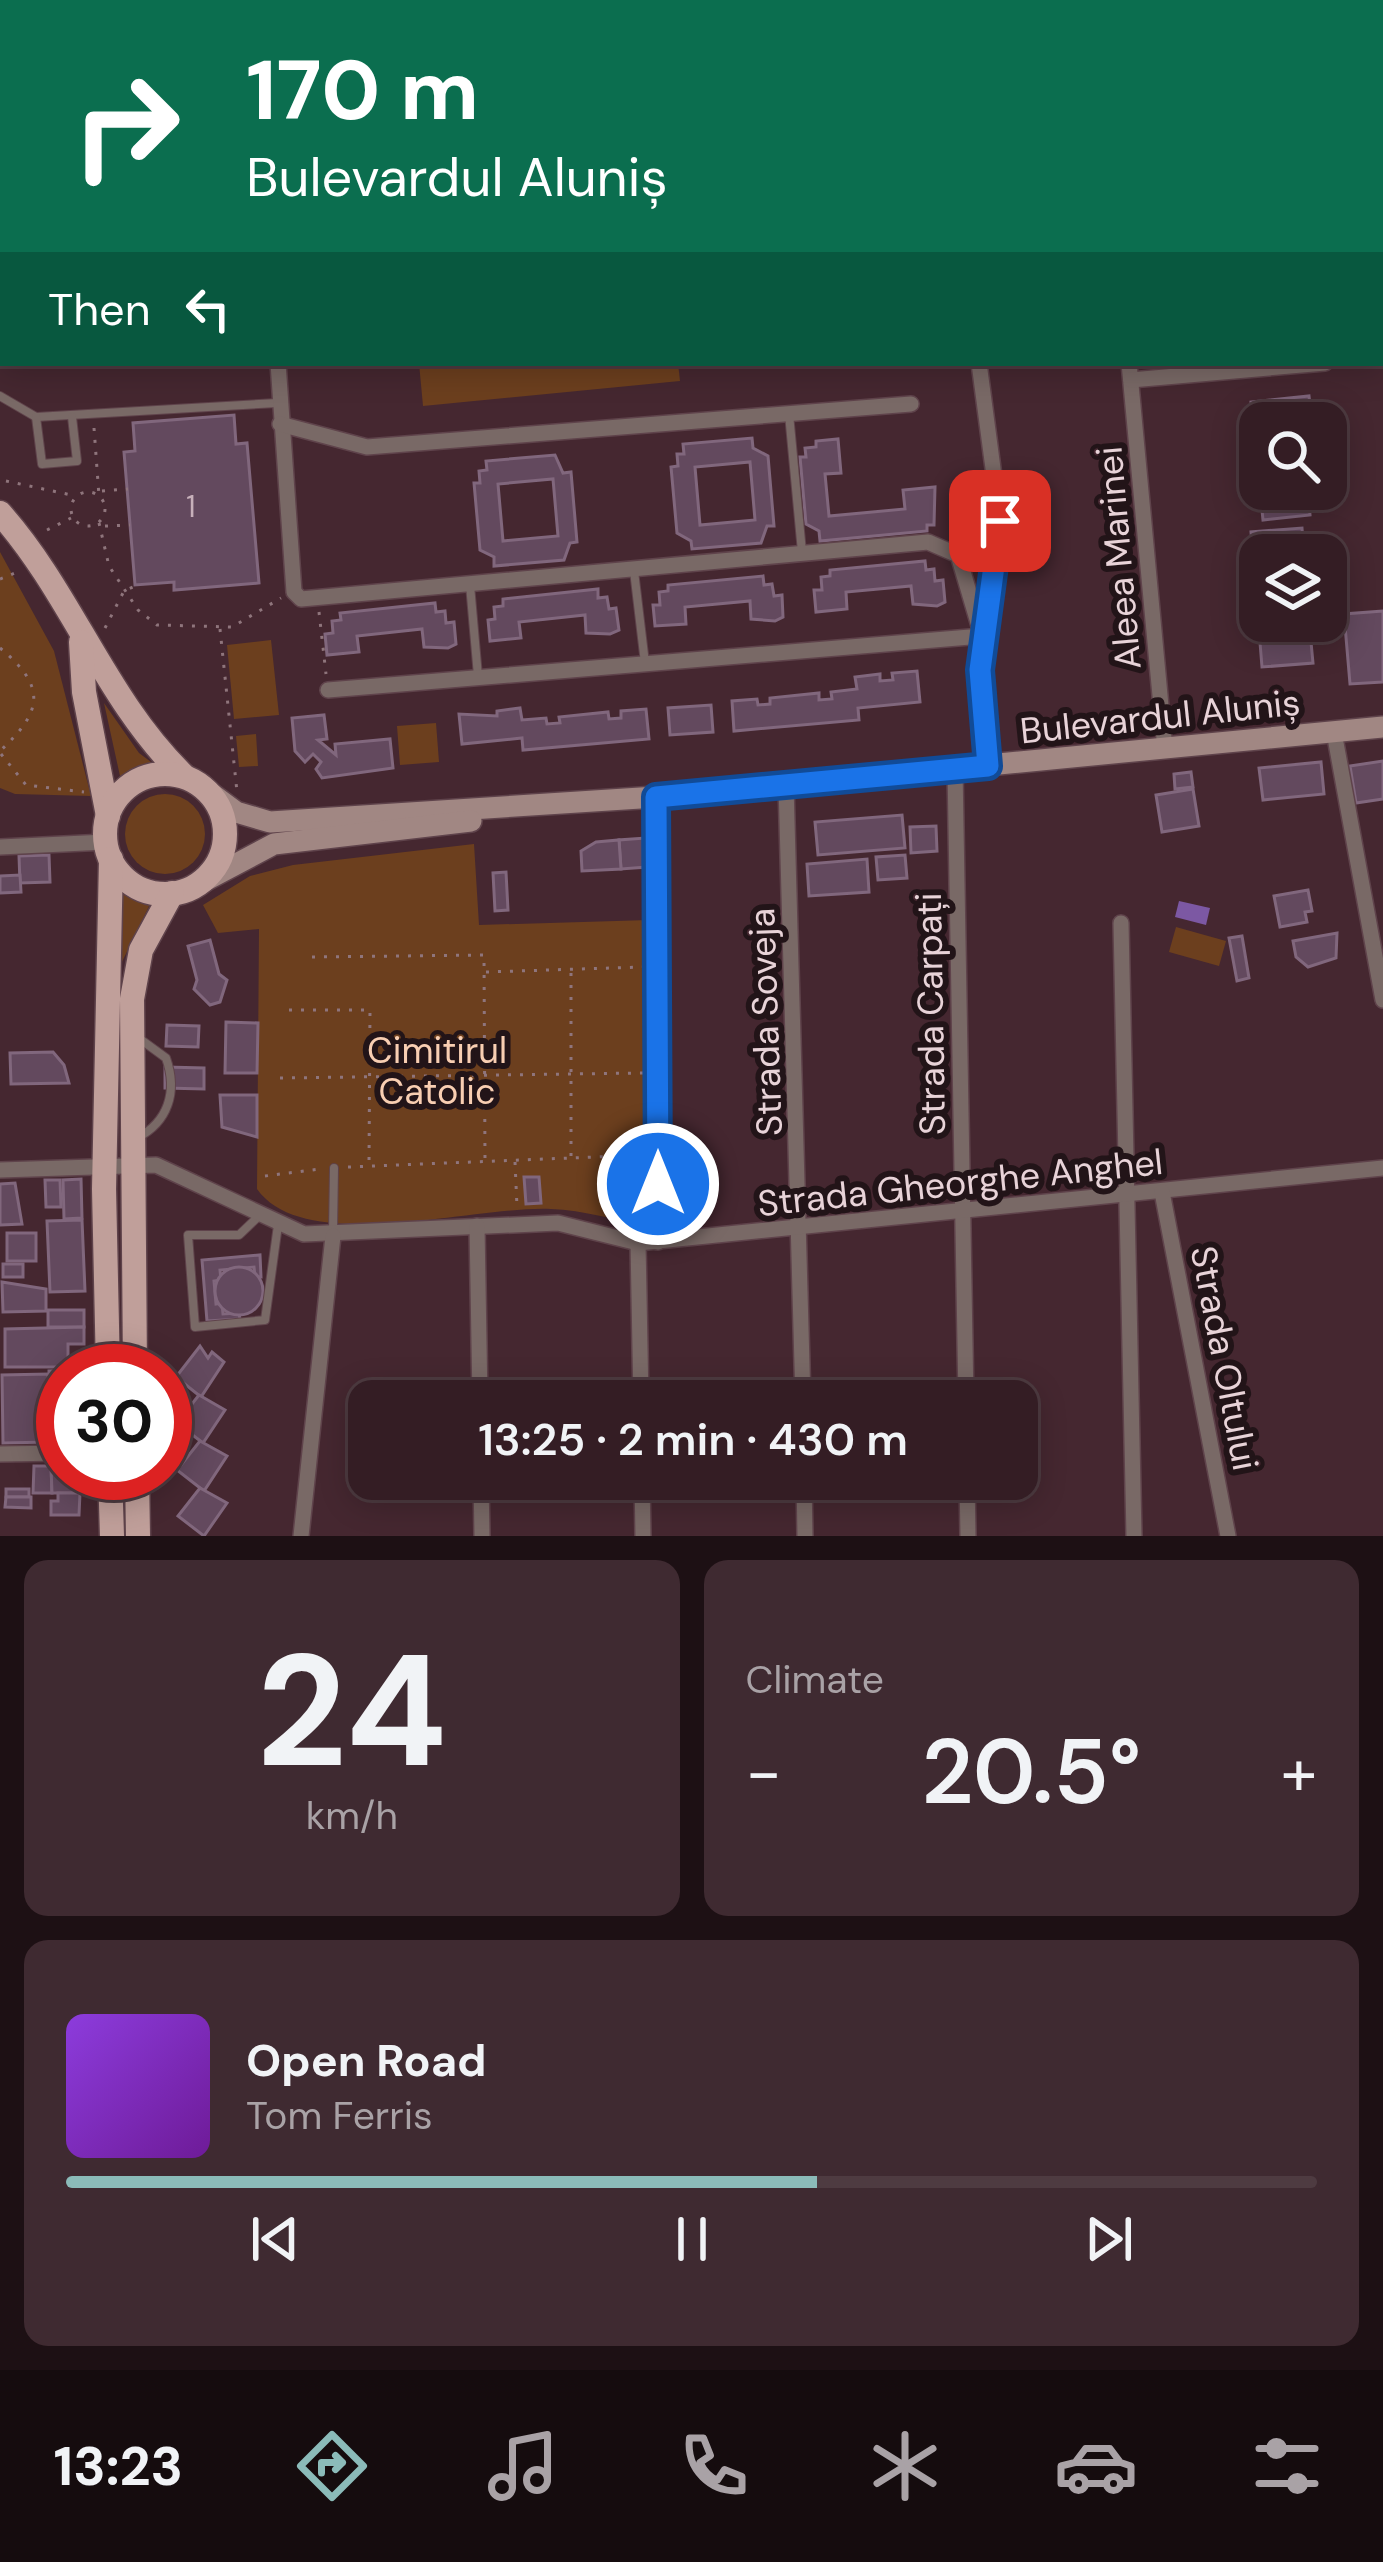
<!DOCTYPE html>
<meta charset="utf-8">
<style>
:root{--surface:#341d24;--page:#3f2a31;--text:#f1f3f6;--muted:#a9a2a6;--line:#4e3b41;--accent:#8bbbb9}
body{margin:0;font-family:"DM Sans",sans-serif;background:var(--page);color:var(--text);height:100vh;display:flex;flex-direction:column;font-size:45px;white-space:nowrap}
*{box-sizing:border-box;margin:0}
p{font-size:39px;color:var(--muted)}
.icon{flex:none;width:66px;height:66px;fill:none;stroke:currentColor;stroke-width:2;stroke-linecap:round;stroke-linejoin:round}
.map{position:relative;height:1536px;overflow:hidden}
.drawer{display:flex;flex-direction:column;gap:24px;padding:24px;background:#1d1014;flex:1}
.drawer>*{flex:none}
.guide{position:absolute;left:0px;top:0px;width:1383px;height:366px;box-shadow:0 6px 30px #0003,0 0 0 3px var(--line);background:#0b6e4f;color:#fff;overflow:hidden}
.buttons{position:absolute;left:1239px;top:402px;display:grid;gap:24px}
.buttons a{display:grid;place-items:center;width:108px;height:108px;border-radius:24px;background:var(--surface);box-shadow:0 6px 30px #0003,0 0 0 3px var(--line);font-size:60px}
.speed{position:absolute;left:36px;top:1344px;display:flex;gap:24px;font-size:60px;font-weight:700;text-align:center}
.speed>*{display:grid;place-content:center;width:156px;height:156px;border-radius:50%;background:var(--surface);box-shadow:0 6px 30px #0003,0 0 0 3px var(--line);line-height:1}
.speed .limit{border:18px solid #d22;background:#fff;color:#111}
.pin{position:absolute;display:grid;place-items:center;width:102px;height:102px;color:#fff;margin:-51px;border-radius:24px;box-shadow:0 6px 18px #0006}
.me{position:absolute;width:132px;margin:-66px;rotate:0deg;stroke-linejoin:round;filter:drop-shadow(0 0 9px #0008)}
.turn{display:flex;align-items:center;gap:42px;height:252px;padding:0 48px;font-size:54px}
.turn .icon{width:156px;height:156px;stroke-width:2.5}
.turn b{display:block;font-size:84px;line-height:102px}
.then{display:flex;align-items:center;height:114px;padding:0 48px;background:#0003;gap:24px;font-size:45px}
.big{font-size:90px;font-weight:600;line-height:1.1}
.drawer .card{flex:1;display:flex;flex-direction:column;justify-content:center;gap:18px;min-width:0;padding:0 42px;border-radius:24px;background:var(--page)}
.drawer .dial{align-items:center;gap:0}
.dial b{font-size:156px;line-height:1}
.song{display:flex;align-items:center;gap:36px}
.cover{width:144px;height:144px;border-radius:18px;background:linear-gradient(135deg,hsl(270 70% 55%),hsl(280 70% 35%))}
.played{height:12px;border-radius:6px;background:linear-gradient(90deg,var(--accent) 60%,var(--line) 60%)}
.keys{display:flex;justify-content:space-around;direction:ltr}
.heat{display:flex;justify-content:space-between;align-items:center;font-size:66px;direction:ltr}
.drawer .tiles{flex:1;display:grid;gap:24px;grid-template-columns:1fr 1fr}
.card:last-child{grid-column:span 2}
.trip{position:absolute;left:348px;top:1380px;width:690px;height:120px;border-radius:24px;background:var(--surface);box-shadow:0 6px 30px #0003,0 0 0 3px var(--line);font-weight:600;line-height:120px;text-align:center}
.menu{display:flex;height:192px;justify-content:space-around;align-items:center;background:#150c0e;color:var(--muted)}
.menu .icon{width:84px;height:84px}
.menu .selected{color:var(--accent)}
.menu b{font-size:54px;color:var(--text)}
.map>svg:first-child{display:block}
.green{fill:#6c3f1e}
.water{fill:#7c58a3}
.building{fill:#63495e;stroke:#81677d;stroke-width:3;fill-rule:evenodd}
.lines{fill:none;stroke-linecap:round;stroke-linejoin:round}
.service-casing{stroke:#5f434b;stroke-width:10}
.minor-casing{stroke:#5f434b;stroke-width:18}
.secondary-casing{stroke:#5f434b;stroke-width:24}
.primary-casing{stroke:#5f434b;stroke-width:27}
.path{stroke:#8f757c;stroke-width:3;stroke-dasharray:3 9;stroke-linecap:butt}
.service{stroke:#796966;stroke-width:8}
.minor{stroke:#796966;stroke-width:15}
.secondary{stroke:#a18783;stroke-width:21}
.primary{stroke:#c09f9a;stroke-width:24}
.route-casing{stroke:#114b97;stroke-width:30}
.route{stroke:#1a73e8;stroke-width:21}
.labels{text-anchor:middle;stroke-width:12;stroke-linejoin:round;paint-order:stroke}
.number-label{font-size:30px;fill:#c7b0ba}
.street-label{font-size:36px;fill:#e8d3d8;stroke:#221418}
.park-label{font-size:36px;fill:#f8ceb2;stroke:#221418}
</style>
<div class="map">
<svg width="1383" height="1536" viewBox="0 0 1383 1536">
<rect width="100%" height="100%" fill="#452730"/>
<g class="green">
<path d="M419,363H678L680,381L423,406Z"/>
<path d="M0,552L54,651L91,796L15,794L0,788Z"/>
<path d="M271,640L279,715L234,719L227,645Z"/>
<path d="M104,703L139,753L155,765L120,776Z"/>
<path d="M436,723L439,762L400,765L397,726Z"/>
<path d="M256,734L258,766L239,767L236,736Z"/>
<circle cx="165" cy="834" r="40"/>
<path d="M474,844L479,925L649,920L650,1225C618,1221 583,1210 551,1209C478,1205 305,1257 257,1189L259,929L218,933L203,905L250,876L293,865Z"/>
<path d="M119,887L152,900L119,968Z"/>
<path d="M1176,927L1226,941L1219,966L1169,952Z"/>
</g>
<path class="water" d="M1179,901L1210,908L1206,925L1175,917Z"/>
<g class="building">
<path d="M1309,396L1312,423H1260V489H1308L1310,515L1263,520L1251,402Z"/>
<path d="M234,415L236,444L247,443L259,583L174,590V582L135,585L124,452L135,451L133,423Z"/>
<path d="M752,438L753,448L768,456L774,526H767L761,543L692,549L691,541L677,533L671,467L678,466L677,454H684L683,444ZM750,462L755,520L700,525L695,467Z"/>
<path d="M838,439L841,473L825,474L829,516L905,509L903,490L935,487L934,525H927V531L820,541L819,531L806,524L800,457H806L805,448L816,447V441Z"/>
<path d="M555,455L563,473L571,472L577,542L570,543L564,560L494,566V557L480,550L474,483H480L479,471L487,470L486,461ZM553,479L558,536L503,541L498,484Z"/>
<path d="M1302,528L1304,555H1260V621H1309L1313,663L1262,667L1251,532Z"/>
<path d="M925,561L926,570L934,569L935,581L943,580L945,602L937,606L913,604L911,586L846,592L847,609L816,612L814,590H822L821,577L830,576V570Z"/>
<path d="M763,576L764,585L772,584L774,596L782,595L783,617L775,621L751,619L750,601L685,607L686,624L655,626L653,605H660L659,592L668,591V585Z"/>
<path d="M598,589V598L607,597L609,609L616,608L619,630L610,634L586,633L585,615L519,622L521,638L490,641L488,620L495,619L494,607L503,606V599Z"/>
<path d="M435,603L436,612L445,611L446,623L454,622L456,644L448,648L424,647L422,629L357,636L359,652L327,655L325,634L333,633L332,621L341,620L340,613Z"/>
<path d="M1383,611V682L1350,684L1344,614Z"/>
<path d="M917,671L920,702L858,708L859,720L734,731L732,701L757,699L758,705L770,704V698L819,693V700L832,699L831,692L857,689L855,677L880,674V681L893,680L892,673Z"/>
<path d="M711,705L713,732L670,735L668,708Z"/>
<path d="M520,708L522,720L546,718L547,724L560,723L559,717L608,712L609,719L621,718V711L646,709L649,739L523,750L522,738L462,744L459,714L497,716V711Z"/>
<path d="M324,715L327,739L318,740L336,755L335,744L390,739L393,768L322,778L316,769L321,762L313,754L305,762L295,751L292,718Z"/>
<path d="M1383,761V799L1356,803L1350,766Z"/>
<path d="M1321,762L1324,794L1263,800L1259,768Z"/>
<path d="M1191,772L1193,787L1175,789L1174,774Z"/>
<path d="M1193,789L1199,826L1162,832L1156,795Z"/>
<path d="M902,815L905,848L818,855L815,822Z"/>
<path d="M936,826L937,851L911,853L910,827Z"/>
<path d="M645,838L647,867L621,869L619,840Z"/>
<path d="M619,840L621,869L582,871L581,851L596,842Z"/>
<path d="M49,855L50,882L20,883L19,856Z"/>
<path d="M905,855L907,878L878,880L876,857Z"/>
<path d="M867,859L869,892L809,896L807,864Z"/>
<path d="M506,872L508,910L495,911L493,873Z"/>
<path d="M20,875L21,892L0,893V876Z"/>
<path d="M1308,890L1312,911L1305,912L1307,922L1280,927L1274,896Z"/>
<path d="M1337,933L1336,958L1308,967L1296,957L1293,941Z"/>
<path d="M1242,936L1249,978L1237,981L1229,938Z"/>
<path d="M210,940L219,974L227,980L220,1002L210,1005L194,989L197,980L188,946Z"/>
<path d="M226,1022L258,1023L257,1073H225Z"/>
<path d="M167,1025L199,1026L198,1047L166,1046Z"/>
<path d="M53,1052L64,1065L69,1083L11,1084L10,1053Z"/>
<path d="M165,1067L204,1068V1089L165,1088Z"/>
<path d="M220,1095H257V1137L222,1127Z"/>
<path d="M524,1177H539L541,1203L526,1204Z"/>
<path d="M81,1179L82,1218L64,1219L63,1180Z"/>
<path d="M45,1180H60L61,1207H46Z"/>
<path d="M15,1183L22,1224L0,1225V1184Z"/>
<path d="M82,1220L85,1291L50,1292L47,1221Z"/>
<rect x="7" y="1233" width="29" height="28"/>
<path d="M260,1255L261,1277H255L254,1267L220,1270L221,1280L214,1281L216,1304L222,1303L223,1314L239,1313L240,1319L207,1321L202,1260Z"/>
<rect x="3" y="1264" width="20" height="13"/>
<circle cx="239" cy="1291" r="24"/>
<path d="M2,1282L46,1289V1311L3,1312Z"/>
<rect x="48" y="1310" width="36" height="17"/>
<path d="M84,1327V1344H68V1367H5V1329Z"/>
<path d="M200,1346L208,1358L212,1352L224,1362L201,1397L176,1377Z"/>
<path d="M87,1370L63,1371V1403H49V1371Z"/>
<path d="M48,1374L49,1442L3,1443L2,1375Z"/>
<path d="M199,1395L225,1410L203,1443L177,1423Z"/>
<path d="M63,1420V1442H49V1421Z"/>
<path d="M200,1441L227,1456L204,1491L177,1470Z"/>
<path d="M34,1466H51L52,1493H33Z"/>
<path d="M51,1466L75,1473L80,1493H52Z"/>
<path d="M200,1488L227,1503L204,1536L178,1516Z"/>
<rect x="6" y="1489" width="23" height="8"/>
<path d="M58,1493H80L79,1515H51V1501H58Z"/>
<path d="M6,1497H31V1508L5,1507Z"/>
</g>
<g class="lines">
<defs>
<g id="service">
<path d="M0,364L10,363"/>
<path d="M0,396L36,417L277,403"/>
<path d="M789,414L802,552"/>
<path d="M36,417L42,464L77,461L72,417"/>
<path d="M634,571L645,663"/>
<path d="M470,585L478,676"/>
<path d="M137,1138C168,1122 178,1092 166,1058L140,1039"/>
<path d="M260,1215L239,1235H188L195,1327L265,1320L278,1225"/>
<path d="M333,1232L334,1168"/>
</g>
<g id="minor">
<path d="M913,0L914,3"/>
<path d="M1055,0L1056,3"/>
<path d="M1193,0L1194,3"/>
<path d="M1322,0L1323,3"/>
<path d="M56,3L61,0"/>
<path d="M1380,12H1383"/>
<path d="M0,24L3,23"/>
<path d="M1380,358H1383"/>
<path d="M278,363L294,592L301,599L928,542L958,555L982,636"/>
<path d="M979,363L1000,521L980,670L988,766"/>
<path d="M1129,363L1165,749"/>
<path d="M1131,380L1325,363"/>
<path d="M280,424L367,447L911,404"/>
<path d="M328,690L982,636"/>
<path d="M1334,732L1383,1000"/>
<path d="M955,769L966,1401"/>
<path d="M786,785L803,1401"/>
<path d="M656,797L658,1242"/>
<path d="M0,847L106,842"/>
<path d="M1121,923L1134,1536"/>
<path d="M0,1170L156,1165L304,1234L558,1223L638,1243L1383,1168"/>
<path d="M1162,1192L1228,1536"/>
<path d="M477,1226L480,1401"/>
<path d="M638,1243L641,1401"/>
<path d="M0,1454L63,1453"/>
<path d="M481,1479L482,1536"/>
<path d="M642,1479L643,1536"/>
<path d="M804,1479L805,1536"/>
<path d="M967,1479L968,1536"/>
<path d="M301,1536L333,1236"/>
</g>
<g id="secondary">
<path d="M201,786L236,812L270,822L656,797L1383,727"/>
<path d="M193,887L274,844L471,821"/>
</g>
<g id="primary">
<path d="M0,513C72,594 105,699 183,775"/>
<path d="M81,642L84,692L108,816"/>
<circle cx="165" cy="834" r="60"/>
<path d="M108,1371L104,1189L111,859"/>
<path d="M135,1371L132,999L141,950L172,893"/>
<path d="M110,1473L112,1536"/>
<path d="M137,1473L138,1536"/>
</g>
</defs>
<use href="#service" class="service-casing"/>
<use href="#minor" class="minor-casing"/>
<use href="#secondary" class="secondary-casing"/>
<use href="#primary" class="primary-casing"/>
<g class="path">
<path d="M94,428L99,496"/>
<path d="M6,481L76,496"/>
<path d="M102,491L128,489"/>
<circle cx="88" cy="509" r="17"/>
<path d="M99,523L109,566L138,610L157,625L232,627L281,598"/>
<path d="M105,526L130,525"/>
<path d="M47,530L71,518"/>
<path d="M0,579L20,571"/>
<path d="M319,612L326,674"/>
<path d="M105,628L124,591L135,586"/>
<path d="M220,629L237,792"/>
<path d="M0,648C47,687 43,711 0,751"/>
<path d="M1,754L26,785L84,792"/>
<path d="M312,957L484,955L485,1160"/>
<path d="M486,972L643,967"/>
<path d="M289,1010H370L369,1164"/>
<path d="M280,1078L643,1073"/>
<path d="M571,1156V968"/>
<path d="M515,1162L517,1207"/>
<path d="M348,1167L644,1155"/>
<path d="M265,1176L320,1169"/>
</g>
<use href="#service" class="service"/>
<use href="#minor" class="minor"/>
<use href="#secondary" class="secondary"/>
<use href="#primary" class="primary"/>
</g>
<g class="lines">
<defs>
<path id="route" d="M658,1184L656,797L988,766L980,670L1000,521"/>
</defs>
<use href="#route" class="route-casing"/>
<use href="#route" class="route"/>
</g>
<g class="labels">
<g class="number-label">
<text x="191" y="517">1</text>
</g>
<g class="street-label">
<text transform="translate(1118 558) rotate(-95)" y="13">Aleea Marinei</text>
<text transform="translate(1160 716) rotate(-6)" y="13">Bulevardul Aluniș</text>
<text transform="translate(930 1014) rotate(-91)" y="13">Strada Carpați</text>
<text transform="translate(765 1022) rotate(-92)" y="13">Strada Soveja</text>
<text transform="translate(960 1182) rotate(-6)" y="13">Strada Gheorghe Anghel</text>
<text transform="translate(1225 1358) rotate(79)" y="13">Strada Oltului</text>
</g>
<g class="park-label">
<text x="437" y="1063">Cimitirul<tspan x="437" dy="41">Catolic</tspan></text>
</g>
</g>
</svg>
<div class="buttons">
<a><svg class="icon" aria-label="search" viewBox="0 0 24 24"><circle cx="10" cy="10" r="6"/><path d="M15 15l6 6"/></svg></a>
<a><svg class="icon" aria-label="layers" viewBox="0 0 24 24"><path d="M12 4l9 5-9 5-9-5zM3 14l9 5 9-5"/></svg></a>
</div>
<div class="speed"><div class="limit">30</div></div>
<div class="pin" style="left:1000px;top:521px;background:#d93025"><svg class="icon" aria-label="arrive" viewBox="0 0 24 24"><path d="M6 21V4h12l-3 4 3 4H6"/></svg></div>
<svg class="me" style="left:658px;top:1184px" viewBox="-20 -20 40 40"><circle r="17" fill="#1a73e8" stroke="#fff" stroke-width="3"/><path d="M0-11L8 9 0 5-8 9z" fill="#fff"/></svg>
<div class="trip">13:25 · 2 min · 430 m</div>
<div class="guide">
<div class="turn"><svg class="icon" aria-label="right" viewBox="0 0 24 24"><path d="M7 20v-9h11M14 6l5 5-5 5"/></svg><div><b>170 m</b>Bulevardul Aluniș</div></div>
<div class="then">Then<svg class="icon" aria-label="left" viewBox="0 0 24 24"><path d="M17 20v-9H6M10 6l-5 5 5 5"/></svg></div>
</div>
</div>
<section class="drawer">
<div class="tiles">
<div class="card dial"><b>24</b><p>km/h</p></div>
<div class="card"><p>Climate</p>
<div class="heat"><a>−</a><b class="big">20.5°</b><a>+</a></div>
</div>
<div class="card">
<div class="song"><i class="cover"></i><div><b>Open Road</b><p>Tom Ferris</p></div></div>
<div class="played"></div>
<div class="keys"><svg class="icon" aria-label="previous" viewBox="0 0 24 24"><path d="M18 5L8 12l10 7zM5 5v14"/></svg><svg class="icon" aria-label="pause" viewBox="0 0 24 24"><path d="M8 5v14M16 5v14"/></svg><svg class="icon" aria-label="next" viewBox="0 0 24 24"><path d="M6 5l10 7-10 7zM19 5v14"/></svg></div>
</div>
</div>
</section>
<nav class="menu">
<b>13:23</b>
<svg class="icon selected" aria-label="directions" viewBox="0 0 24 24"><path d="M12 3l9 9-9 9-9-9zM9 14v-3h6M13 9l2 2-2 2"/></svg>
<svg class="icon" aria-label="music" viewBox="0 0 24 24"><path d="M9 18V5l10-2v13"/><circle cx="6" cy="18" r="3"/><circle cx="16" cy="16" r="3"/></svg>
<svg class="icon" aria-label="phone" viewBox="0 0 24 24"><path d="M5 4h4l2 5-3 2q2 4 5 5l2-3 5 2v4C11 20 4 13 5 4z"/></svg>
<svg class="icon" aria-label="climate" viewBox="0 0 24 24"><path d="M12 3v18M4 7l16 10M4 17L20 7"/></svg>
<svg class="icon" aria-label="car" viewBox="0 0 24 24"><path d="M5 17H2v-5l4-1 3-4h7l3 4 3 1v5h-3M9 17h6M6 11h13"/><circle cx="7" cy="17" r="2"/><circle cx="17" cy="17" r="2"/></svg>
<svg class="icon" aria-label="filters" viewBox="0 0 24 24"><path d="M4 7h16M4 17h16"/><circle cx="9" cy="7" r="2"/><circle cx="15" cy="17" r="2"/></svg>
</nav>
